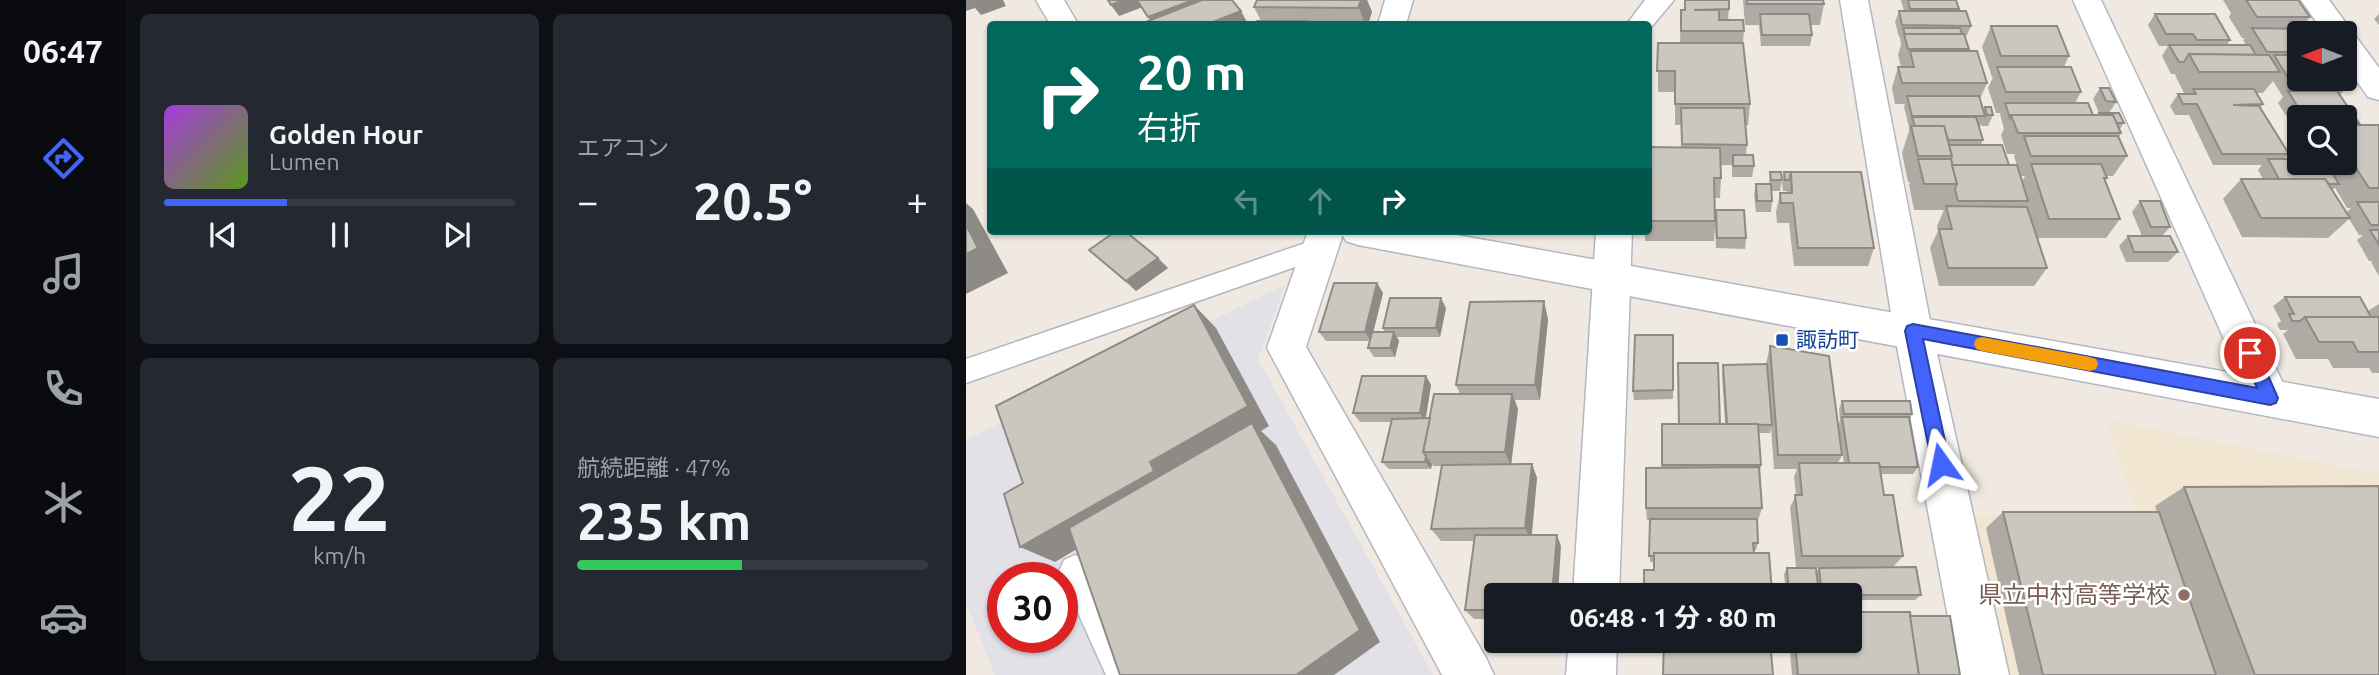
<!DOCTYPE html>
<html lang="ja">
<meta charset="utf-8">
<style>
:root{--surface:#171b24;--page:#242831;--text:#f1f3f6;--muted:#9ea1a6;--line:#363941;--accent:#4264fb}
body{margin:0;font-family:Ubuntu,"Noto Sans JP",sans-serif;background:var(--page);color:var(--text);height:100vh;display:flex;flex-direction:column;font-size:26px;white-space:nowrap}
*{box-sizing:border-box;margin:0}
p{font-size:23px;color:var(--muted)}
.icon{flex:none;width:38px;height:38px;fill:none;stroke:currentColor;stroke-width:2;stroke-linecap:round;stroke-linejoin:round}
.map{position:relative;flex:1;overflow:hidden}
.side{display:flex;flex-direction:column;gap:14px;padding:14px;background:#0d0f14;width:840px}
.side>*{flex:none}
.guide{position:absolute;left:21px;top:21px;width:665px;height:214px;border-radius:7px;box-shadow:0 2px 5px #0004;background:#00695c;color:#fff;overflow:hidden}
.needle{width:46px;rotate:270deg}
.controls{position:absolute;left:1321px;top:21px;display:grid;gap:14px}
.controls a{display:grid;place-items:center;width:70px;height:70px;border-radius:7px;background:var(--surface);box-shadow:0 2px 5px #0004;font-size:35px}
.speed{position:absolute;left:21px;top:562px;display:flex;gap:14px;font-size:35px;font-weight:700;text-align:center}
.speed>*{display:grid;place-content:center;width:91px;height:91px;border-radius:50%;background:var(--surface);box-shadow:0 2px 5px #0004;line-height:1}
.speed .limit{border:10px solid #d22;background:#fff;color:#111}
.pin{position:absolute;display:grid;place-items:center;width:60px;height:60px;color:#fff;margin:-30px;border:4px solid #fff;border-radius:50%;box-shadow:0 2px 7px #0007}
.me{position:absolute;width:77px;margin:-38px;rotate:348deg;stroke-linejoin:round;filter:drop-shadow(0 0 5px #0008)}
.turn{display:flex;align-items:center;gap:24px;height:147px;padding:0 35px;font-size:32px}
.turn .icon{width:91px;height:91px;stroke-width:2.5}
.turn b{display:block;font-size:49px;line-height:60px}
.lanes{display:flex;align-items:center;height:66px;padding:0 35px;background:#0003;justify-content:center;gap:35px;direction:ltr}
.lanes .off{opacity:.35}
.big{font-size:52px;font-weight:700;line-height:1.1}
.side .tile{flex:1;display:flex;flex-direction:column;justify-content:center;gap:10px;min-width:0;padding:0 24px;border-radius:10px;background:var(--page)}
.side .dial{align-items:center;gap:0}
.dial b{font-size:91px;line-height:1}
.song{display:flex;align-items:center;gap:21px}
.cover{width:84px;height:84px;border-radius:10px;background:linear-gradient(135deg,hsl(280 70% 55%),hsl(90 70% 35%))}
.played{height:7px;border-radius:4px;background:linear-gradient(90deg,var(--accent) 35%,var(--line) 35%)}
.keys{display:flex;justify-content:space-around;direction:ltr}
.heat{display:flex;justify-content:space-between;align-items:center;font-size:38px;direction:ltr}
.charge{height:10px;border-radius:5px;background:linear-gradient(90deg,#34c759 47%,var(--line) 0)}
.side .tiles{flex:1;display:grid;gap:14px;grid-template-columns:repeat(2,1fr)}
.trip{position:absolute;left:518px;top:583px;width:378px;height:70px;border-radius:7px;background:var(--surface);box-shadow:0 2px 5px #0004;font-weight:700;line-height:70px;text-align:center}
main{display:flex;flex:1;min-height:0}
.tabs{display:flex;flex-direction:column;width:126px;justify-content:space-around;align-items:center;background:#090b0e;color:var(--muted)}
.tabs .icon{width:49px;height:49px}
.tabs .active{color:var(--accent)}
.tabs b{font-size:32px;color:var(--text)}
.map>svg:first-child{display:block}
.industrial{fill:#e3e1e8;fill-rule:evenodd}
.education{fill:#f0e6d1}
.lines{fill:none;stroke-linecap:round;stroke-linejoin:round}
.lane-casing{stroke:#b4b7c1;stroke-width:3}
.street-casing{stroke:#b4b7c1;stroke-width:3}
.secondary-casing{stroke:#b4b7c1;stroke-width:3}
.lane{fill:#fff;fill-rule:evenodd}
.street{fill:#fff;fill-rule:evenodd}
.secondary{fill:#fff;fill-rule:evenodd}
.wall{fill:#afaba4;fill-rule:evenodd}
.shaded-wall{fill:#8e8b86}
.building{fill:#cbc7bf;stroke:#8e8b86;stroke-width:2}
.route{fill:#4264fb;stroke:#2b41a3;stroke-width:2}
.slow{fill:#f59e0b}
.transit-dot{fill:#1a4fb4;stroke:#fff;stroke-width:2.5}
.education-dot{fill:#8d6e63;stroke:#fff;stroke-width:2.5}
.labels{text-anchor:middle;stroke-width:5;stroke-linejoin:round;paint-order:stroke}
.transit-label{font-size:21px;fill:#164399;stroke:#fff;text-anchor:start}
.near-education-label{font-size:24px;fill:#785e54;stroke:#fff;text-anchor:end}
</style>
<main>
<nav class="tabs">
<b>06:47</b>
<svg class="icon active" aria-label="directions" viewBox="0 0 24 24"><path d="M12 3l9 9-9 9-9-9zM9 14v-3h6M13 9l2 2-2 2"/></svg>
<svg class="icon" aria-label="music" viewBox="0 0 24 24"><path d="M9 18V5l10-2v13"/><circle cx="6" cy="18" r="3"/><circle cx="16" cy="16" r="3"/></svg>
<svg class="icon" aria-label="phone" viewBox="0 0 24 24"><path d="M5 4h4l2 5-3 2q2 4 5 5l2-3 5 2v4C11 20 4 13 5 4z"/></svg>
<svg class="icon" aria-label="climate" viewBox="0 0 24 24"><path d="M12 3v18M4 7l16 10M4 17L20 7"/></svg>
<svg class="icon" aria-label="car" viewBox="0 0 24 24"><path d="M5 17H2v-5l4-1 3-4h7l3 4 3 1v5h-3M9 17h6M6 11h13"/><circle cx="7" cy="17" r="2"/><circle cx="17" cy="17" r="2"/></svg>
</nav>
<section class="side">
<div class="tiles">
<div class="tile">
<div class="song"><i class="cover"></i><div><b>Golden Hour</b><p>Lumen</p></div></div>
<div class="played"></div>
<div class="keys"><svg class="icon" aria-label="previous" viewBox="0 0 24 24"><path d="M18 5L8 12l10 7zM5 5v14"/></svg><svg class="icon" aria-label="pause" viewBox="0 0 24 24"><path d="M8 5v14M16 5v14"/></svg><svg class="icon" aria-label="next" viewBox="0 0 24 24"><path d="M6 5l10 7-10 7zM19 5v14"/></svg></div>
</div>
<div class="tile"><p>エアコン</p>
<div class="heat"><a>−</a><b class="big">20.5°</b><a>+</a></div>
</div>
<div class="tile dial"><b>22</b><p>km/h</p></div>
<div class="tile"><p>航続距離 · 47%</p><b class="big">235 km</b><div class="charge"></div></div>
</div>
</section>
<div class="map">
<svg width="1413" height="675" viewBox="0 0 1413 675">
<rect width="100%" height="100%" fill="#efe9e1"/>
<path class="industrial" d="M319,285L292,359L467,675H29L0,603V440ZM37,578H96V637H37Z"/>
<path class="education" d="M1140,420L1413,474V675H1041L1006,516L1171,513Z"/>
<g class="lines">
<defs>
<g id="lane">
<path d="M354,238L363,241L366,248L363,255L0,383V359Z"/>
<path d="M109,555L120,560L174,675H140L93,571L98,560Z"/>
</g>
<g id="street">
<path d="M419,0H447L440,24H412Z"/>
<path d="M679,0H708L682,31V24H661Z"/>
<path d="M874,0H902L966,331L1043,675H993L928,331Z"/>
<path d="M1107,0H1135L1324,398L1318,411L1304,416L1290,411Z"/>
<path d="M1335,0H1363L1413,68V100L1402,97L1379,64V33H1358Z"/>
<path d="M342,231H378L340,347L520,658L528,675H476L301,348Z"/>
<path d="M630,231H666L653,595H607Z"/>
<path d="M603,640H651L650,675H600Z"/>
</g>
<g id="secondary">
<path d="M70,0H98L112,24H84Z"/>
<path d="M374,231H468L1413,399V437L392,245L380,241Z"/>
</g>
</defs>
<use href="#lane" class="lane-casing"/>
<use href="#street" class="street-casing"/>
<use href="#secondary" class="secondary-casing"/>
<use href="#lane" class="lane"/>
<use href="#street" class="street"/>
<use href="#secondary" class="secondary"/>
</g>
<g class="wall">
<path d="M401,0L406,12L402,24H289L295,21L288,7Z"/>
<path d="M777,0H857L858,4L854,25H844L846,35L844,46H795L793,25H779Z"/>
<path d="M935,0H990L993,9L992,11L1005,26L1000,37H999L1003,49L1002,51L1021,83L1014,99L1017,109L1019,107L1027,115L1022,126H1016V124L1014,127H1013L1017,140L1015,145L1043,165L1056,181L1059,176H1054L1048,156L1049,154H1041L1035,135L1038,129L1034,114L1035,113H1030L1022,88L1027,77H1026L1016,47L1025,26L1103,56L1098,67L1115,92L1109,103L1127,115H1131L1133,113L1127,99L1134,88L1150,102L1143,113L1158,123L1153,130L1155,133L1153,137L1161,156L1147,176H1140L1141,178L1139,181L1154,219L1140,238H1071L1081,268L1068,286H973L964,248L972,231L971,226L978,210H948L943,185L944,182H942L936,153L943,131V127L938,107L939,104H929L926,88L932,67H935L932,55L935,45L934,37H933L929,22L933,11H938Z"/>
<path d="M1257,0H1332L1344,17L1335,29L1334,33V79L1379,89L1374,95L1393,123L1391,125H1413V276L1405,262L1407,261H1403L1391,240L1397,235H1393L1383,219L1362,238L1276,237L1257,199L1275,179H1297L1292,170L1296,165H1247L1223,115H1209L1204,106L1212,94H1223L1224,93H1218L1209,75L1210,74H1205L1196,56L1202,46H1193L1182,25L1189,14L1264,40L1261,45H1280L1277,40L1279,38H1276L1263,17L1265,13ZM1307,81L1317,97L1312,103L1332,134H1334V117H1379V163H1334L1318,159L1323,154L1294,108L1297,104L1291,93H1297ZM1369,188L1381,208H1385L1380,213L1366,190Z"/>
<path d="M763,9L762,20L778,31L777,43H714L715,10Z"/>
<path d="M1413,14V25L1408,19Z"/>
<path d="M692,43L784,104L782,125H779L781,145L780,155L788,166L786,177H766V165H755V178L754,198H748L749,216L780,238L779,249L750,248L749,227L748,241H679V231H682V147L715,148V125H709V92H692Z"/>
<path d="M804,172L816,180L814,191H805L806,201L805,212H790L788,195L790,184H803Z"/>
<path d="M818,172H895L908,248L902,266H828L823,223H811L810,212L814,193H821V191H817L816,183Z"/>
<path d="M1174,201L1204,227L1196,236L1212,252L1202,262H1160L1153,246L1162,236H1176L1166,212Z"/>
<path d="M123,250L202,268L170,291Z"/>
<path d="M411,283L417,293L407,332H419L417,328L480,308L474,337H431L433,341L429,357H408L402,348L403,341H360L353,332Z"/>
<path d="M1319,297L1402,311L1413,304V373H1406L1403,368H1367L1362,359H1330L1317,334L1322,330H1314L1311,324L1315,321L1307,306Z"/>
<path d="M582,319L574,400H549L552,409L545,464H566L571,478L566,535L595,546L530,595V619H508L499,610L508,541H475L465,529L476,466H467L466,464L465,469H423L416,462L425,422H394L387,413L460,376L465,385L460,418H464L494,394L490,385Z"/>
<path d="M707,335V399L668,400L667,391Z"/>
<path d="M804,346L872,425L874,421L873,409L876,401L946,414L944,419L952,467L947,474H915L918,495L937,556L927,567H830L824,507L830,495L828,477L831,469H808L805,428L804,433H793L795,465L794,471L796,508L792,520H791L792,543L790,550H788V553L806,592L804,595H678V570H688V562H684V520H681L680,508L696,468V424H759L756,374L757,365L800,364ZM873,433L878,463H872L876,455Z"/>
<path d="M1218,487L1413,675H1053L1020,528L1037,512H1191L1189,506Z"/>
<path d="M821,568L851,572L853,568L955,595L949,600H884V595H820L818,574Z"/>
<path d="M944,616L994,675H826L823,640H884Z"/>
</g>
<g class="shaded-wall">
<path d="M0,0H37L40,6L15,15L9,8L0,11Z"/>
<path d="M157,0H182L185,4L153,16L145,5Z"/>
<path d="M227,0H248L187,24L182,17Z"/>
<path d="M390,0H401L406,12L402,24H399Z"/>
<path d="M275,11L282,24H242Z"/>
<path d="M0,203L7,209L42,273L0,294Z"/>
<path d="M192,258L202,268L170,291L160,281Z"/>
<path d="M411,283L417,293L405,341L399,332Z"/>
<path d="M475,298L480,308L474,337L470,328Z"/>
<path d="M578,301L582,319L574,400L569,385Z"/>
<path d="M228,305L250,328L303,426L295,431L310,445L414,642L368,675H330L214,488L89,562L54,547L184,462Z"/>
<path d="M428,332L433,341L429,357L424,348Z"/>
<path d="M460,376L465,385L459,422L454,413Z"/>
<path d="M546,394L552,409L545,466L539,452Z"/>
<path d="M460,456L466,464L465,469L459,462Z"/>
<path d="M566,464L571,478L565,540L559,528Z"/>
<path d="M591,535L595,546L592,595H586Z"/>
</g>
<g class="building">
<path d="M4,0H14L5,3Z"/>
<path d="M142,0H157L145,5Z"/>
<path d="M171,0H227L182,17Z"/>
<path d="M236,0H266L275,11L242,24H184L182,21Z"/>
<path d="M291,0H395L392,8L288,7Z"/>
<path d="M719,0H763V9L728,10H753V20H777L778,31H715V10H719Z"/>
<path d="M781,0H857L858,4H781Z"/>
<path d="M942,0H990L993,9H944Z"/>
<path d="M1280,0H1332L1344,17H1291Z"/>
<path d="M933,11H1000L1005,26L936,25Z"/>
<path d="M794,14H843L846,35H796Z"/>
<path d="M1189,14H1249L1264,40H1231L1227,34H1200Z"/>
<path d="M291,21H340L339,24H289Z"/>
<path d="M1025,26H1091L1103,56H1035Z"/>
<path d="M937,28H994L996,34H939Z"/>
<path d="M1286,28L1336,29L1340,33H1334V52H1301Z"/>
<path d="M938,34H998L1003,49H942Z"/>
<path d="M692,43H777L784,104H709V71H691Z"/>
<path d="M1203,45H1284L1290,55L1223,54L1218,62H1213Z"/>
<path d="M944,51H1011L1021,83H936L932,67H948Z"/>
<path d="M1223,54L1303,55L1314,72H1233Z"/>
<path d="M1308,55H1334V79H1372L1379,89H1329Z"/>
<path d="M1031,67H1105L1115,92H1040Z"/>
<path d="M1134,88H1143L1150,102L1140,101Z"/>
<path d="M1227,89H1288L1297,104L1267,105L1293,106L1323,154H1256L1231,104H1217L1212,94H1230Z"/>
<path d="M1322,91H1371L1393,123H1379V117H1338Z"/>
<path d="M941,96H1013L1019,116H946Z"/>
<path d="M1039,103H1122L1127,115H1045L1044,118Z"/>
<path d="M1019,107H1025L1027,115H1021Z"/>
<path d="M715,108H778L781,145L716,144Z"/>
<path d="M1133,113H1153L1158,123H1150L1147,115H1134Z"/>
<path d="M1045,115H1147L1155,133H1052Z"/>
<path d="M946,117H1010L1017,140H982L978,126H949Z"/>
<path d="M1379,125H1413V188H1403L1390,168H1382L1379,163Z"/>
<path d="M945,126H978L986,156H952Z"/>
<path d="M1058,136H1152L1161,156H1065Z"/>
<path d="M983,145H1036L1043,165H986L985,159L986,156Z"/>
<path d="M682,147L754,148L755,178H748L749,221H682Z"/>
<path d="M767,155H787L788,166H767Z"/>
<path d="M952,159H985L991,184H958Z"/>
<path d="M1302,159H1334V163H1360L1373,184H1363L1359,179H1313Z"/>
<path d="M1065,164H1135L1141,178H1138L1154,219H1083Z"/>
<path d="M986,165H1051L1062,201H992L989,189L991,184Z"/>
<path d="M804,172H815L816,180H805Z"/>
<path d="M818,172H834H825L823,180H819Z"/>
<path d="M825,172H895L908,248H832L827,203H815L814,193H826Z"/>
<path d="M1275,179H1359L1384,218H1295Z"/>
<path d="M790,184H805L806,201H791Z"/>
<path d="M1174,201H1194L1204,227H1185Z"/>
<path d="M1391,202H1413V225H1405Z"/>
<path d="M980,206L1061,207L1081,268H982L973,229H986Z"/>
<path d="M750,210H778L780,238H751Z"/>
<path d="M0,225L12,248L0,254Z"/>
<path d="M1404,230H1413V245Z"/>
<path d="M150,231H159L192,258L160,281L123,250Z"/>
<path d="M1162,236H1204L1212,252H1168Z"/>
<path d="M368,283H411L399,332H353Z"/>
<path d="M1319,297H1394L1405,317H1339L1334,321H1326L1323,314H1328Z"/>
<path d="M424,298H475L470,328H417Z"/>
<path d="M578,301L569,385H490L504,302Z"/>
<path d="M228,305L282,406L184,462L188,471L54,547L38,494L57,483L30,406Z"/>
<path d="M1339,317H1413V352H1392L1387,342H1353Z"/>
<path d="M406,332H428L424,348H402Z"/>
<path d="M669,335H707V390L667,391Z"/>
<path d="M804,346L863,356L876,455H812Z"/>
<path d="M712,363H752L754,424H713Z"/>
<path d="M801,364L806,425L761,424L757,365Z"/>
<path d="M396,376H460L454,413H387Z"/>
<path d="M468,394H546L539,452H457Z"/>
<path d="M876,401H944L946,414H878Z"/>
<path d="M876,417H943L952,467H914L913,463H883Z"/>
<path d="M464,418L457,452L460,456L459,462H416L426,419Z"/>
<path d="M286,423L394,630L330,675H154L103,528Z"/>
<path d="M696,424H792L795,465H696Z"/>
<path d="M833,463H913L918,495H927L937,556H836L829,495H836Z"/>
<path d="M566,464L559,528L465,529L476,465Z"/>
<path d="M793,467L796,508H680V468Z"/>
<path d="M1413,486V675H1289L1218,487Z"/>
<path d="M1037,512H1193L1250,675H1077Z"/>
<path d="M684,519H791L792,543H787L788,553H688V556H683Z"/>
<path d="M509,535H591L586,595H530V610H499Z"/>
<path d="M688,553H803L806,592L678,593V570H688Z"/>
<path d="M950,567L955,595H856L853,568Z"/>
<path d="M821,568H850L853,595H823Z"/>
<path d="M884,612H944L953,675H832L829,640H884Z"/>
<path d="M944,616H984L994,675H953Z"/>
<path d="M698,640H804L807,675H697Z"/>
</g>
<path class="route" d="M947,324L1291,388L1276,353L1278,348H1290L1312,398L1310,403L1304,405L957,339L984,464L981,470L975,473L969,470L966,464L939,331L941,326Z"/>
<path class="slow" d="M1016,337L1124,357L1130,359L1132,364L1130,369L1124,371L1016,351L1010,349L1008,344L1010,339Z"/>
<rect class="transit-dot" x="809" y="333" width="14" height="14" rx="3.5"/>
<circle class="education-dot" cx="1218" cy="595" r="7"/>
<g class="labels">
<g class="transit-label">
<text x="830" y="347">諏訪町</text>
</g>
<g class="near-education-label">
<text x="1204" y="603">県立中村高等学校</text>
</g>
</g>
</svg>
<div class="controls">
<a><svg class="needle" viewBox="-14 -14 28 28"><path d="M0-13l5 13h-10z" fill="#e53935"/><path d="M0 13l5-13h-10z" fill="#9ea1a6"/></svg></a>
<a><svg class="icon" aria-label="search" viewBox="0 0 24 24"><circle cx="10" cy="10" r="6"/><path d="M15 15l6 6"/></svg></a>
</div>
<div class="speed"><div class="limit">30</div></div>
<div class="pin" style="left:1284px;top:353px;background:#d93025"><svg class="icon" aria-label="arrive" viewBox="0 0 24 24"><path d="M6 21V4h12l-3 4 3 4H6"/></svg></div>
<svg class="me" style="left:975px;top:464px" viewBox="-20 -20 40 40"><path d="M0-17L14 15 0 8-14 15z" fill="#4264fb" stroke="#fff" stroke-width="4"/></svg>
<div class="trip">06:48 · 1 分 · 80 m</div>
<div class="guide">
<div class="turn"><svg class="icon" aria-label="right" viewBox="0 0 24 24"><path d="M7 20v-9h11M14 6l5 5-5 5"/></svg><div><b>20 m</b>右折</div></div>
<div class="lanes"><svg class="icon off" aria-label="left" viewBox="0 0 24 24"><path d="M17 20v-9H6M10 6l-5 5 5 5"/></svg><svg class="icon off" aria-label="ahead" viewBox="0 0 24 24"><path d="M12 20V5M6 11l6-6 6 6"/></svg><svg class="icon" aria-label="right" viewBox="0 0 24 24"><path d="M7 20v-9h11M14 6l5 5-5 5"/></svg></div>
</div>
</div>
</main>
